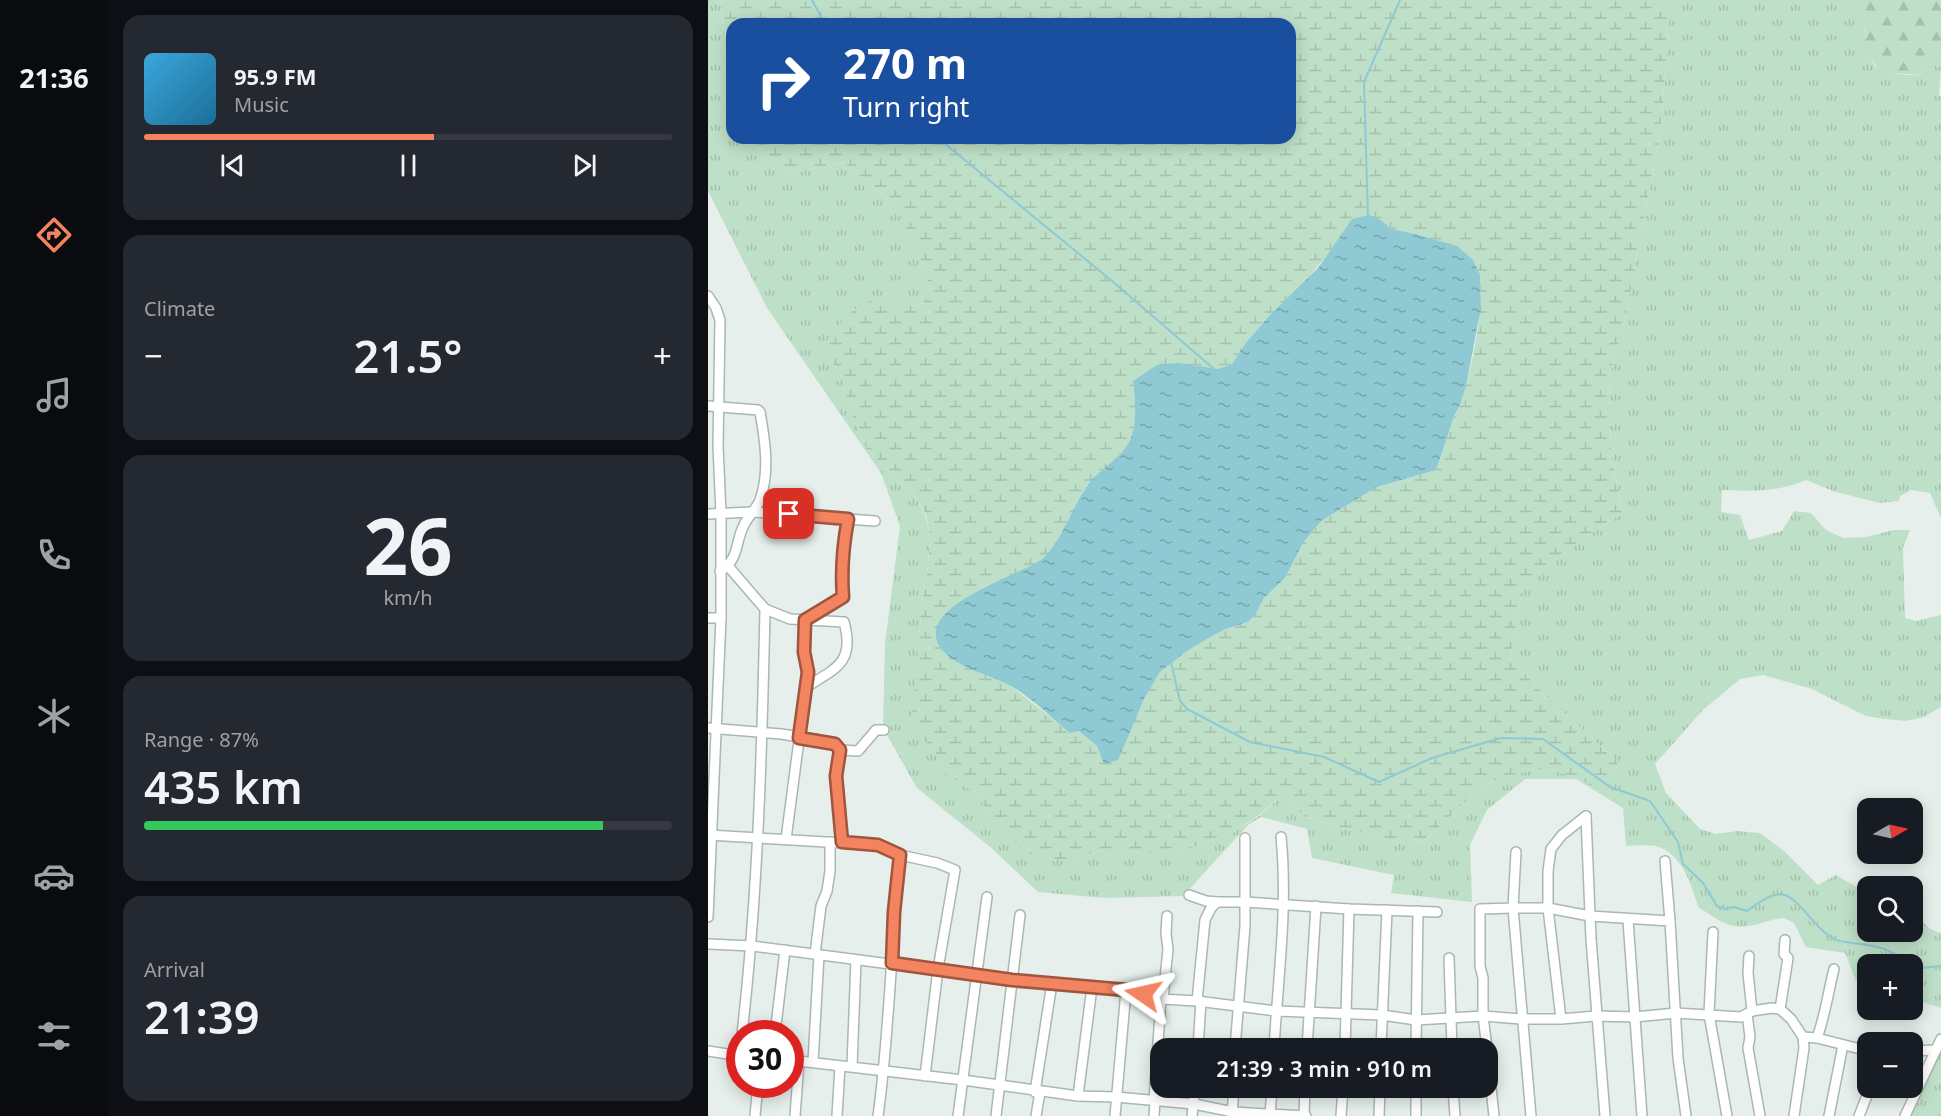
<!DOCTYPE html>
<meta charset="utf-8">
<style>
:root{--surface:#171b24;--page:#242831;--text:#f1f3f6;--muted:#9ea1a6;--line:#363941;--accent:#f4845f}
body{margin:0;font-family:"Noto Sans",sans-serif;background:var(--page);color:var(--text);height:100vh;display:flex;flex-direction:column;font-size:22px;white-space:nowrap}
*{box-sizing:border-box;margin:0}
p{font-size:20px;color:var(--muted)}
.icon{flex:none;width:33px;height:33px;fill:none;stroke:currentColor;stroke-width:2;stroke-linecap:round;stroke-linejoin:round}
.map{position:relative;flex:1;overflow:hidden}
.details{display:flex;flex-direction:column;gap:15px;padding:15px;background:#0d0f14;width:600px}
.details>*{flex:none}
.guide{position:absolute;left:18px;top:18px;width:570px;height:126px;border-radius:18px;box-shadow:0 3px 15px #0003;background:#1a4fa0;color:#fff;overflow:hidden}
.needle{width:39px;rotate:81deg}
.buttons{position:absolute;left:1149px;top:798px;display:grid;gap:12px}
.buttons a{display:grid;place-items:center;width:66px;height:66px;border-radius:12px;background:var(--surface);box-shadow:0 3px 15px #0003;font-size:30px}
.speed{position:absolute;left:18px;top:1020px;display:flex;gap:12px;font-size:30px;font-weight:700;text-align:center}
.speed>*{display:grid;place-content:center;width:78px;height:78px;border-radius:50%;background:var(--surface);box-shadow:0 3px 15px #0003;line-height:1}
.speed .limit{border:9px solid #d22;background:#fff;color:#111}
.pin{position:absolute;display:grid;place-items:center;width:51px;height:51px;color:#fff;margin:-26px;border-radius:12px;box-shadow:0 3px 9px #0006}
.me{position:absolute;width:66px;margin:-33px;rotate:281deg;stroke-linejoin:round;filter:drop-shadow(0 0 4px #0008)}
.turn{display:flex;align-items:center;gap:21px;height:126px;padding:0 18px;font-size:27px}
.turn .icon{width:78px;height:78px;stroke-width:2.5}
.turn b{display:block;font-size:42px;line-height:51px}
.big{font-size:45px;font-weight:600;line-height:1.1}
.details .widget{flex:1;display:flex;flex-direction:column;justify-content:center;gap:9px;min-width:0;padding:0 21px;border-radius:18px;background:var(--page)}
.details .dial{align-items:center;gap:0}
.dial b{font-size:78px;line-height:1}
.song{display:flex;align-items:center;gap:18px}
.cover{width:72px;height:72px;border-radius:9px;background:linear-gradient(135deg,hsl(200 70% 55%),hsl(200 70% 35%))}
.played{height:6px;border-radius:3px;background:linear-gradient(90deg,var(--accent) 55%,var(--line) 55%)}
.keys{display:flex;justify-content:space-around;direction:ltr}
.heat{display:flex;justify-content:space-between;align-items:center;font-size:33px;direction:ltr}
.charge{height:9px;border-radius:4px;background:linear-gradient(90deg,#34c759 87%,var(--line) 0)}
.trip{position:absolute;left:442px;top:1038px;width:348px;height:60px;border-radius:18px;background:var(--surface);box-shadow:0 3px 15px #0003;font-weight:600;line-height:60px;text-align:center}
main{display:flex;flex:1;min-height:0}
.dock{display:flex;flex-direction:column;width:108px;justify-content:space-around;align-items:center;background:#090b0e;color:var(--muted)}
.dock .icon{width:42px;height:42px}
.dock .active{color:var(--accent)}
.dock b{font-size:27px;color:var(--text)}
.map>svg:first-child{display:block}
.grass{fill:url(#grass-tufts)}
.forest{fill:url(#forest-firs)}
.wetland{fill:url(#wetland-marsh);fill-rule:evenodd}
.water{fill:url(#water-ripples)}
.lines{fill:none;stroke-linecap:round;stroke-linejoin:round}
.stream{stroke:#8ec9d4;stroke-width:2}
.minor-casing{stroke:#a8b8b2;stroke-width:12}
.minor{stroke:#fff;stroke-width:9}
.route-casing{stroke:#9f563e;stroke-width:15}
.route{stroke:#f4845f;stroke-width:10}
</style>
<main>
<nav class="dock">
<b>21:36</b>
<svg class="icon active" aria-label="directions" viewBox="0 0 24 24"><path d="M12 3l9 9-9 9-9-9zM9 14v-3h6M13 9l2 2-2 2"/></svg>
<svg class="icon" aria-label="music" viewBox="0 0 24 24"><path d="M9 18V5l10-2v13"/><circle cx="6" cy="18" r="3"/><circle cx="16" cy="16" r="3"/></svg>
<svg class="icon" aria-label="phone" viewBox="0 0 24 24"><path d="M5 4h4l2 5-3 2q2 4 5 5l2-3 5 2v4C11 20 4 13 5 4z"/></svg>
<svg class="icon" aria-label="climate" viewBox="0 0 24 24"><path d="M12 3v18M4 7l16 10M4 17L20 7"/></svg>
<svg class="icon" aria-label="car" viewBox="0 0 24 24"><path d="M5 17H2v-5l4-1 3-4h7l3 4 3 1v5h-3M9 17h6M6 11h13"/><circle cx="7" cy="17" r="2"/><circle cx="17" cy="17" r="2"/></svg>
<svg class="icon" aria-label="filters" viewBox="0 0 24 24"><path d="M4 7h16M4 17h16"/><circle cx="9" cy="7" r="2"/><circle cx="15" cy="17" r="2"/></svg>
</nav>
<section class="details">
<div class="widget">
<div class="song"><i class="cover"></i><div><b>95.9 FM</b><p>Music</p></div></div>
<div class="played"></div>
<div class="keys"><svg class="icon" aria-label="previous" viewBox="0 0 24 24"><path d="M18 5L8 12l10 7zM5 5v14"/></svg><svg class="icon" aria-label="pause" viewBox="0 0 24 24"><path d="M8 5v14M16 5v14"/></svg><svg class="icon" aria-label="next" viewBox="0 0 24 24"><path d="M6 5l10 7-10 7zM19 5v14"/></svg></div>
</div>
<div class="widget"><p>Climate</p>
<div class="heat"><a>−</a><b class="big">21.5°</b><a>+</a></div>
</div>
<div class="widget dial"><b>26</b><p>km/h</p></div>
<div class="widget"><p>Range · 87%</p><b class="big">435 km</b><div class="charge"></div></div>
<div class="widget"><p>Arrival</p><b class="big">21:39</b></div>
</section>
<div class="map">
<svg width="1233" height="1116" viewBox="0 0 1233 1116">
<defs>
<pattern id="grass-tufts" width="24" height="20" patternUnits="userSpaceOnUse" patternTransform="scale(1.5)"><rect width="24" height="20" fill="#bfe0c8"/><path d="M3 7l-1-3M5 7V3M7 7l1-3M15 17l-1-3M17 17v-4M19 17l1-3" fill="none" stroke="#a4c1ad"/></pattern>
<pattern id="forest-firs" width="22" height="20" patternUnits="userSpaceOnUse" patternTransform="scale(1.5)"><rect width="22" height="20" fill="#bfe0c8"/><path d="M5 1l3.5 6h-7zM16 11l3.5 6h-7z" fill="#a4c1ad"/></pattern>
<pattern id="wetland-marsh" width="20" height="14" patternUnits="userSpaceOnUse" patternTransform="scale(1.5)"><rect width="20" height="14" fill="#bfe0c8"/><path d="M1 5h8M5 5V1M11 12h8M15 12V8" fill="none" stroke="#a4c1ad"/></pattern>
<pattern id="water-ripples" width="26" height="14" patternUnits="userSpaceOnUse" patternTransform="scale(1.5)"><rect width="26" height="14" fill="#8ec9d4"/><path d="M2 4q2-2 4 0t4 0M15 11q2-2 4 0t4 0" fill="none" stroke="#74a5ad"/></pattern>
</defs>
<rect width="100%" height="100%" fill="#e6efeb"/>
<g class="grass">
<path d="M0,0H13C12,18 17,36 24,52V138H49L53,156L74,176L135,162C151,175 169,187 182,202C202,226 212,258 222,287L216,303L203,306L121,358L133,374L143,412L158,448L207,497L217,514L222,536L220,565L214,603L208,678L211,735L226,749L237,774L267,792L281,814L365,860L396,849L433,853H468L521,835L552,815L569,800L582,801L597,817L642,830L681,840L700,842L717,840L771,789L788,780L826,769L851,772L871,779L885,787H902L910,762L839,697L802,658L815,584L874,539L914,513L903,453L901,376L918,316L953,129L962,0H1144L1152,21L1156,25L1158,50C1164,55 1163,62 1168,67C1174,73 1202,76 1211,75L1218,66L1228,62L1233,67L1231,95L1233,97V518L1222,493L1203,490L1192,496L1191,501L1171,503L1125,491L1098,480C1066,493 1047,491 1014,490L1013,512L1032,515L1041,540L1074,531L1086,511L1103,513L1118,530L1135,538L1158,537L1186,530H1202L1195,548L1197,618L1208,621L1233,615V707L1216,717L1197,721L1177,719L1158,716L1104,689L1055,675L1032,679L995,710L947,764L958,793L992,829L1008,834L1029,831L1052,833L1076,851L1110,885L1128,875L1150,888L1159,891L1160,932H1204L1205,912L1222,929L1233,933V1008L1205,999L1204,964H1160L1159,985L1148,981L1137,953L1098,947L1086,923L1076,918C1057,919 1040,932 1019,924C1008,920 1001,913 991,908C983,885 976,857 951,847C942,844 927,846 918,846L915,808L868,779H817L779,810L762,845L764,902L683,893L686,875L604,858L599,829L553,817L540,825L475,896L396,898L330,892L281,846L209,788L175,728L177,644L192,526L173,473L59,308L0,191Z"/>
<path d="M1233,1038V1116H1201Z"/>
</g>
<path class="forest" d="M1144,0H1233V67L1228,62L1218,66L1211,75L1173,72C1164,63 1164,53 1153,48C1152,40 1151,36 1157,31C1156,24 1154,21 1147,19Z"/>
<path class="wetland" d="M13,0H962L953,129L918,316L901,376L903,453L914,513L874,539L815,584L802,658L839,697L910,762L902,787H885L871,779L851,772L826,769L788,780L771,789L717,840L700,842L681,840L642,830L597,817L582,801L569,800L552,814L521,835L468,853H433L396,849L365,860L330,859L312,847L281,814L267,792L237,774L226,749L211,736L204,717L214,603L220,565L222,536L218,514L207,497L158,448L143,412L133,375L121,358V337L136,318L152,305L168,299L203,306L216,303L222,287C212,258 202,227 182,202C169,187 151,175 135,162L74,176L53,156L49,138H582V24H24V52C17,36 12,18 13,0ZM670,218L684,229L703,233L769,268C780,298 763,369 754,401C752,406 748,411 746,417C738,434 734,452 728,470L669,487L613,521L595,543L577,578L556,598L547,615L540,622L518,629L504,636L479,651L452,672L436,699L409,760L396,763L389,746L371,731L362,732L299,683L276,674L263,595C286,584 312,574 333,560C352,547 365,502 381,483C394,467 418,456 424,436C429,418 427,399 425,381L497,368L510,369L524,364L537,344L560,317L590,290L625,248Z"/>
<path class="water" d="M660,215L670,218L684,229L703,233L749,246L765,260L772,275L773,308L758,386L753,403L746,416L728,470L669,487L613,521L595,543L577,578L556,598L547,615L540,622L518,629L504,636L479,651L452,672L436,699L410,760L396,764L389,746L371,731L362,733C342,717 319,693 297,683C277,673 237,664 229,641C216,603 311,576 334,559C353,544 365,503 382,482C394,467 418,456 424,435C429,417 427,400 425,381L449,365L470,363L510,369L524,364L537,344L560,317L610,268L644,219Z"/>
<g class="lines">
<g class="stream">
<path d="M104,0L117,24"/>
<path d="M230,138L404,281L506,369"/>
<path d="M660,217L656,82L692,0"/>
<path d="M463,662L472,701L479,709L542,742L616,757L671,782L724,758L793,738L835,739L902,787L942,801L970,842L975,864L995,883L1009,906L1017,909L1026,907L1039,911C1049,904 1065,891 1077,895C1093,901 1107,929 1126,939C1131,942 1138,942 1144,943C1164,945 1185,948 1199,964"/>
<path d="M1204,969L1233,966"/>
</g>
<defs>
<g id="minor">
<path d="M0,296L8,308L12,320L10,446L13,514V618L0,917"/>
<path d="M0,406L50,410L52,412C57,440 62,472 52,500C48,510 39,517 35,527C27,544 31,560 12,571"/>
<path d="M0,514L45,512L167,521"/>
<path d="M20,566L57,609L82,619L136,622C147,662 129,668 98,687"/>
<path d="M0,618H13"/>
<path d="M97,620L135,597C133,571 135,545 140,519"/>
<path d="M0,728L73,734L111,740L127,744L132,750L150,751L168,730H176"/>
<path d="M132,750L128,776L134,842"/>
<path d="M878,816L883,939L897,1116"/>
<path d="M0,835L169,845L192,855L229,863L247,870L230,969L217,1076"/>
<path d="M78,839L100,672L96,652L97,620"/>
<path d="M957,861L962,921"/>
<path d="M481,895L498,901L509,902"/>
<path d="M920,920L934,1116"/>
<path d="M1005,932L1001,1014L1019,1116"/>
<path d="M0,944L44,946L304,980L418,990L453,999L489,1001L568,1011L674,1015L708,1020L775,1016L813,1019H853L888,1016L927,1017L968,1013L1033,1017L1044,1011L1064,1008L1072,1009L1083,1019L1095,1037L1109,1038L1160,1051"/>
<path d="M107,954L113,906L119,891L122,871V842"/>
<path d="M1041,956L1040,973L1044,1011"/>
<path d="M741,958L744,1048"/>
<path d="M455,999L460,949L458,934L459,916"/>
<path d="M489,1001L497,920L503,908L509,902H537L641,909L729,912"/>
<path d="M1072,1009L1080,958L1076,954L1077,940"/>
<path d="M1039,1014L1042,1037L1040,1048L1052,1116"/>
<path d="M853,1019L840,908V871L843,849L854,835L878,816"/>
<path d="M34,1034C50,893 54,751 57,609"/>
<path d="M67,1034L77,950"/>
<path d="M1109,1038C1117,1016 1120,993 1126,969"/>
<path d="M490,1048L493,1001"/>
<path d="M527,1048L537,926V838"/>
<path d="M566,1048C570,978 580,907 573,837"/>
<path d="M599,1048L608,906"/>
<path d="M637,1048L641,909"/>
<path d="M673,1048L679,910"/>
<path d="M708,1048L710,911"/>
<path d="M779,1048L775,1016V978L772,966V909L805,908L808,852"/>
<path d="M0,1051L32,1056"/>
<path d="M1204,1051L1228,1050"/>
<path d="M780,1059L786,1116"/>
<path d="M82,1060L255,1080L370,1096L408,1097L486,1104L525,1112L598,1116"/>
<path d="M105,1062L111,955"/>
<path d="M144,1066L148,960"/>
<path d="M708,1088V1116"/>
<path d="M745,1088L747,1116"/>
<path d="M327,1092L344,983"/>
<path d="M370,1096L384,987"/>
<path d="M446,1101L453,999"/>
<path d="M524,1115L526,1088"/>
<path d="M47,1116L50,1084"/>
<path d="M87,1116L91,1061"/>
<path d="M129,1116L132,1066"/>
<path d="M170,1116C182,1029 183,942 192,855"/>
<path d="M250,1116L279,897"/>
<path d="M288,1116L312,915"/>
<path d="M328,1116L332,1092"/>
<path d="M407,1116L418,990"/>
<path d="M446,1116L447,1101"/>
<path d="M484,1116L487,1088"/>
<path d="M562,1116L564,1088"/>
<path d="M596,1116L597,1088"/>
<path d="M633,1116L635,1088"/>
<path d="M671,1116L672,1088"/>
<path d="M823,1116L805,908H840L882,916L962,921L970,1058L978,1116"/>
<path d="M1086,1116L1096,1048L1095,1037"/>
<path d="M1121,1116L1135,1045"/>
<path d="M1151,1116L1162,1088"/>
<path d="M1197,1116L1233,1039"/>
</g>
</defs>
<use href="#minor" class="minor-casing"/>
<use href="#minor" class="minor"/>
</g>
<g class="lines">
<defs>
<path id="route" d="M81,514L140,519C135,545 133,571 135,597L97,620L96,652L100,672L91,738L127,744L132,750L128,776L134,842L170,845L192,855L186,912L184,963L304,980L418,990L435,994"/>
</defs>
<use href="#route" class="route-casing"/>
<use href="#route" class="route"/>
</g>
</svg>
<div class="buttons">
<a><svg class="needle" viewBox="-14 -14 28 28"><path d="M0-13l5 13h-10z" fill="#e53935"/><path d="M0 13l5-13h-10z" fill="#9ea1a6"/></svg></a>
<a><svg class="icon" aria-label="search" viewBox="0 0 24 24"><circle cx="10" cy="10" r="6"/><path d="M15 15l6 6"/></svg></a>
<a>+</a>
<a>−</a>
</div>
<div class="speed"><div class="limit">30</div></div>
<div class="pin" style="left:81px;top:514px;background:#d93025"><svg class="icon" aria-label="arrive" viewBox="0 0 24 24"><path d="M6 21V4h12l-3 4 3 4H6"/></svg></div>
<svg class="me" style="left:435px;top:994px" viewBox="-20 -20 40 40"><path d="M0-17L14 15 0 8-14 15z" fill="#f4845f" stroke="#fff" stroke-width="4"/></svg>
<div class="trip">21:39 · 3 min · 910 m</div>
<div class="guide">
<div class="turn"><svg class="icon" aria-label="right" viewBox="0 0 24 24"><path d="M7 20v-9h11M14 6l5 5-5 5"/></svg><div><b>270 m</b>Turn right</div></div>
</div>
</div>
</main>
